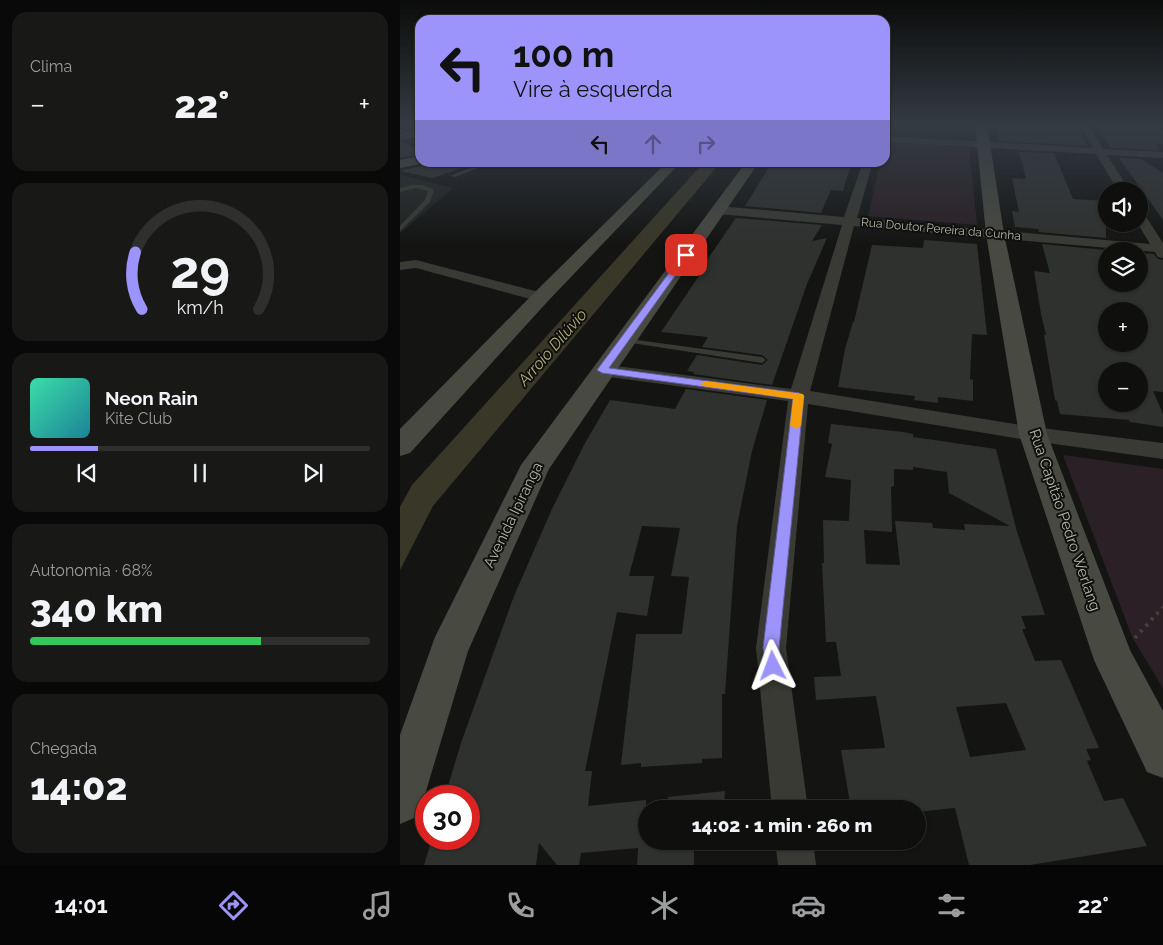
<!DOCTYPE html>
<html lang="pt">
<meta charset="utf-8">
<style>
:root{--surface:#0f100e;--page:#181917;--text:#f1f3f6;--muted:#9b9d9e;--line:#2f302e;--accent:#9c94fa}
body{margin:0;font-family:Raleway,sans-serif;background:var(--page);color:var(--text);height:100vh;display:flex;flex-direction:column;font-size:19px;white-space:nowrap}
*{box-sizing:border-box;margin:0}
p{font-size:16px;color:var(--muted)}
.icon{flex:none;width:28px;height:28px;fill:none;stroke:currentColor;stroke-width:2;stroke-linecap:round;stroke-linejoin:round}
.map{position:relative;flex:1;overflow:hidden}
.side{display:flex;flex-direction:column;gap:12px;padding:12px;background:#080908;width:400px}
.side>*{flex:none}
.guide{position:absolute;left:15px;top:15px;width:475px;height:152px;border-radius:15px;box-shadow:0 1px 4px #0004,0 0 0 1px var(--line);background:#9c94fa;color:#111;overflow:hidden}
.fabs{position:absolute;left:698px;top:182px;display:grid;gap:10px}
.fabs a{display:grid;place-items:center;width:50px;height:50px;border-radius:50%;background:var(--surface);box-shadow:0 1px 4px #0004,0 0 0 1px var(--line);font-size:25px}
.speed{position:absolute;left:15px;top:785px;display:flex;gap:10px;font-size:25px;font-weight:700;text-align:center}
.speed>*{display:grid;place-content:center;width:65px;height:65px;border-radius:50%;background:var(--surface);box-shadow:0 1px 4px #0004,0 0 0 1px var(--line);line-height:1}
.speed .limit{border:8px solid #d22;background:#fff;color:#111}
.pin{position:absolute;display:grid;place-items:center;width:42px;height:42px;color:#fff;margin:-21px;border-radius:10px;box-shadow:0 2px 8px #0006}
.me{position:absolute;width:55px;margin:-28px;rotate:357deg;stroke-linejoin:round;filter:drop-shadow(0 0 4px #0008)}
.turn{display:flex;align-items:center;gap:18px;height:105px;padding:0 15px;font-size:22px}
.turn .icon{width:65px;height:65px;stroke-width:2.5}
.turn b{display:block;font-size:35px;line-height:42px}
.lanes{display:flex;align-items:center;height:48px;padding:0 15px;background:#0003;justify-content:center;gap:25px;direction:ltr}
.lanes .off{opacity:.35}
.big{font-size:38px;font-weight:800;line-height:1.1}
.side .widget{flex:1;display:flex;flex-direction:column;justify-content:center;gap:8px;min-width:0;padding:0 18px;border-radius:15px;background:var(--page)}
.side .dial{align-items:center;gap:0}
.dial svg{height:130px;overflow:visible;fill:none;stroke:var(--line);stroke-width:7;stroke-linecap:round;text-anchor:middle}
.dial text{fill:var(--text);stroke:none}
.song{display:flex;align-items:center;gap:15px}
.cover{width:60px;height:60px;border-radius:8px;background:linear-gradient(135deg,hsl(160 70% 55%),hsl(190 70% 35%))}
.played{height:5px;border-radius:2px;background:linear-gradient(90deg,var(--accent) 20%,var(--line) 20%)}
.keys{display:flex;justify-content:space-around;direction:ltr}
.heat{display:flex;justify-content:space-between;align-items:center;font-size:28px;direction:ltr}
.charge{height:8px;border-radius:4px;background:linear-gradient(90deg,#34c759 68%,var(--line) 0)}
.trip{position:absolute;left:238px;top:800px;width:288px;height:50px;border-radius:25px;background:var(--surface);box-shadow:0 1px 4px #0004,0 0 0 1px var(--line);font-weight:800;line-height:50px;text-align:center}
.dock{display:flex;height:80px;justify-content:space-around;align-items:center;background:#060606;color:var(--muted)}
.dock .icon{width:35px;height:35px}
.dock .active{color:var(--accent)}
.dock b{font-size:22px;color:var(--text)}
main{display:flex;flex:1;min-height:0}
.map>svg:first-child{display:block}
.built{fill:#20221f}
.green{fill:#2a2025}
.water{fill:#393728}
.building{fill:#2f312e;fill-rule:evenodd}
.lines{fill:none;stroke-linecap:round;stroke-linejoin:round}
.path{stroke:#404139;stroke-width:4;stroke-dasharray:3 5;stroke-linecap:butt}
.lane{fill:#383a33;fill-rule:evenodd}
.street{fill:#383a33;fill-rule:evenodd}
.secondary{fill:#484a41;fill-rule:evenodd}
.route{fill:#9c94fa;stroke:#6560a2}
.slow{fill:#f59e0b}
.labels{text-anchor:middle;stroke-width:4;stroke-linejoin:round;paint-order:stroke}
.far-street-label{font-size:12px;fill:#b4b6a3;stroke:#0f100e}
.street-label{font-size:15px;fill:#b4b6a3;stroke:#0f100e}
.water-label{font-size:16px;font-style:italic;fill:#b5af76;stroke:#0f100e}
</style>
<main>
<section class="side">
<div class="widget"><p>Clima</p>
<div class="heat"><a>−</a><b class="big">22°</b><a>+</a></div>
</div>
<div class="widget dial"><svg viewBox="0 0 100 80">
<path d="M14 69A42 42 0 1 1 86 69"/>
<path d="M14 69A42 42 0 0 1 10 34" stroke="#9c94fa"/>
<text x="50" y="56" font-size="32" font-weight="700">29</text>
<text x="50" y="72" font-size="11">km/h</text>
</svg></div>
<div class="widget">
<div class="song"><i class="cover"></i><div><b>Neon Rain</b><p>Kite Club</p></div></div>
<div class="played"></div>
<div class="keys"><svg class="icon" aria-label="previous" viewBox="0 0 24 24"><path d="M18 5L8 12l10 7zM5 5v14"/></svg><svg class="icon" aria-label="pause" viewBox="0 0 24 24"><path d="M8 5v14M16 5v14"/></svg><svg class="icon" aria-label="next" viewBox="0 0 24 24"><path d="M6 5l10 7-10 7zM19 5v14"/></svg></div>
</div>
<div class="widget"><p>Autonomia · 68%</p><b class="big">340 km</b><div class="charge"></div></div>
<div class="widget"><p>Chegada</p><b class="big">14:02</b></div>
</section>
<div class="map">
<svg width="763" height="865" viewBox="0 0 763 865">
<rect width="100%" height="100%" fill="#141513"/>
<path class="built" d="M0,175L53,188L0,233Z"/>
<g class="green">
<path d="M485,142L569,147L577,225L468,216L480,163L485,162Z"/>
<path d="M663,455L763,469V688L733,639Z"/>
</g>
<path class="water" d="M304,162L320,163L33,506L0,570V507L12,485Z"/>
<g class="building">
<path d="M595,124H677L687,146L599,141Z"/>
<path d="M695,124H763V144H755L760,150L711,148Z"/>
<path d="M2,142L20,150V154L0,158V143Z"/>
<path d="M619,152L654,153L673,199L706,201V238L639,232L638,229L615,227L612,211L619,212L612,178L626,179Z"/>
<path d="M719,158L741,159L763,173V220Z"/>
<path d="M27,162H50L62,168L33,178L0,171L25,165Z"/>
<path d="M411,162L451,164L443,191L431,190L421,213L345,206L371,164L409,166Z"/>
<path d="M336,218L422,225L412,241L427,238L407,284L372,385L293,374L294,372L287,371L297,355L362,365L368,360L362,355L302,347L308,337L261,332L303,270H300Z"/>
<path d="M524,240L577,244L587,335L572,334L570,379L573,380V401L538,397V403L514,400L515,396L438,387L445,349L453,322H454L472,245L523,248Z"/>
<path d="M642,244L706,250V284H739V253L754,254L758,259L763,260V392L753,391L763,414V427L730,422L729,420L660,414L657,401L655,400L644,335H646L641,314L634,271L650,273ZM706,311H739V344H706ZM702,371H739V404H706V386Z"/>
<path d="M286,389L367,400L352,451L337,526L325,694H322V758L302,759V763L241,767V763L221,765L236,634H282L289,577L271,576L280,528L242,526L229,576H254L247,616L217,612L185,771H192L188,806L246,800V841H294V865H237L238,848L181,853L179,865H157L139,843L136,865H24L32,839H69V796H45L62,740L114,596L152,509L184,445L210,400L275,409Z"/>
<path d="M431,424L503,432L513,434V437L596,449L617,532L645,615L621,616L626,629H622L635,661L661,660L699,748L686,749L691,760L687,761L704,801L723,798L747,846L630,865H569L555,808L516,812V809H451L441,750L485,748L476,696L416,700L414,677L441,676L436,642H426L422,563H424L423,520L449,521L451,480L425,477L432,444L428,443ZM513,467L547,472L549,493L610,526L564,524L565,530L533,528L532,523L495,521L500,565L466,564L464,530L492,532L491,487L494,486V469L513,470ZM606,703L626,750L570,757L556,707Z"/>
<path d="M325,791L324,809H269L268,797Z"/>
</g>
<g class="lines">
<path class="path" d="M735,638L763,607"/>
<g class="lane">
<path d="M0,131L15,134L13,135L0,133Z"/>
<path d="M85,162H93L55,177L50,176Z"/>
<path d="M12,185H23L34,190L30,202L0,231V226L25,200L28,191L16,188L0,192V188Z"/>
<path d="M222,338L362,357L366,360L362,363L225,342H222Z"/>
</g>
<g class="street">
<path d="M679,124H687L703,149L763,152V158L707,155L730,191H718L696,154L485,142V136L693,148Z"/>
<path d="M20,129V135L0,141V135Z"/>
<path d="M463,162H473L457,218L750,244L738,224L739,211L743,212L763,243V258L758,257L755,252L454,226L410,391L633,427L763,443V459L633,441L408,404L386,648L408,809H372L356,648L388,401L202,376L195,374L193,370L195,366L202,364L391,389L442,225L318,214L312,210L318,206L444,217Z"/>
<path d="M16,260L147,294L149,297L147,300L141,302L16,268L0,270V262Z"/>
<path d="M375,841H413L416,865H378Z"/>
</g>
<g class="secondary">
<path d="M575,124H587L604,234L647,434L730,650L763,711V778L747,772L694,660L619,434L586,234Z"/>
<path d="M20,156V162L25,163L0,168V160Z"/>
<path d="M267,162H281L148,301L10,453L0,456V429L134,293Z"/>
<path d="M346,162H359L149,469L68,651L23,801L16,817L0,824V735L35,637L121,465Z"/>
</g>
</g>
<linearGradient id="sky" x2="0" y2="1"><stop stop-color="#0b0c0a"/><stop offset="0.51" stop-color="#343b44"/><stop offset="1" stop-color="#343b44" stop-opacity="0"/></linearGradient>
<rect width="763" height="245" fill="url(#sky)"/>
<path class="route" d="M286,253L290,255L209,368L399,393L404,396L379,648L381,666L379,672L373,674L367,672L363,648L393,399L202,373L197,370L283,254Z"/>
<path class="slow" d="M306,381L403,394L404,396L401,425L396,429L390,425L393,399L303,386L301,384L303,382Z"/>
<g class="labels">
<g class="far-street-label">
<text transform="translate(541 229) rotate(5)" y="4">Rua Doutor Pereira da Cunha</text>
</g>
<g class="street-label">
<text transform="translate(113 515) rotate(-64)" y="5">Avenida Ipiranga</text>
<text transform="translate(665 520) rotate(71)" y="5">Rua Capitão Pedro Werlang</text>
</g>
<g class="water-label">
<text transform="translate(152 347) rotate(-49)" y="6">Arroio Dilúvio</text>
</g>
</g>
</svg>
<div class="fabs">
<a><svg class="icon" aria-label="sound" viewBox="0 0 24 24"><path d="M4 9h4l5-4v14l-5-4H4zM17 9q2 3 0 6"/></svg></a>
<a><svg class="icon" aria-label="layers" viewBox="0 0 24 24"><path d="M12 4l9 5-9 5-9-5zM3 14l9 5 9-5"/></svg></a>
<a>+</a>
<a>−</a>
</div>
<div class="speed"><div class="limit">30</div></div>
<div class="pin" style="left:286px;top:255px;background:#d93025"><svg class="icon" aria-label="arrive" viewBox="0 0 24 24"><path d="M6 21V4h12l-3 4 3 4H6"/></svg></div>
<svg class="me" style="left:373px;top:666px" viewBox="-20 -20 40 40"><path d="M0-17L14 15 0 8-14 15z" fill="#9c94fa" stroke="#fff" stroke-width="4"/></svg>
<div class="trip">14:02 · 1 min · 260 m</div>
<div class="guide">
<div class="turn"><svg class="icon" aria-label="left" viewBox="0 0 24 24"><path d="M17 20v-9H6M10 6l-5 5 5 5"/></svg><div><b>100 m</b>Vire à esquerda</div></div>
<div class="lanes"><svg class="icon" aria-label="left" viewBox="0 0 24 24"><path d="M17 20v-9H6M10 6l-5 5 5 5"/></svg><svg class="icon off" aria-label="ahead" viewBox="0 0 24 24"><path d="M12 20V5M6 11l6-6 6 6"/></svg><svg class="icon off" aria-label="right" viewBox="0 0 24 24"><path d="M7 20v-9h11M14 6l5 5-5 5"/></svg></div>
</div>
</div>
</main>
<nav class="dock">
<b>14:01</b>
<svg class="icon active" aria-label="directions" viewBox="0 0 24 24"><path d="M12 3l9 9-9 9-9-9zM9 14v-3h6M13 9l2 2-2 2"/></svg>
<svg class="icon" aria-label="music" viewBox="0 0 24 24"><path d="M9 18V5l10-2v13"/><circle cx="6" cy="18" r="3"/><circle cx="16" cy="16" r="3"/></svg>
<svg class="icon" aria-label="phone" viewBox="0 0 24 24"><path d="M5 4h4l2 5-3 2q2 4 5 5l2-3 5 2v4C11 20 4 13 5 4z"/></svg>
<svg class="icon" aria-label="climate" viewBox="0 0 24 24"><path d="M12 3v18M4 7l16 10M4 17L20 7"/></svg>
<svg class="icon" aria-label="car" viewBox="0 0 24 24"><path d="M5 17H2v-5l4-1 3-4h7l3 4 3 1v5h-3M9 17h6M6 11h13"/><circle cx="7" cy="17" r="2"/><circle cx="17" cy="17" r="2"/></svg>
<svg class="icon" aria-label="filters" viewBox="0 0 24 24"><path d="M4 7h16M4 17h16"/><circle cx="9" cy="7" r="2"/><circle cx="15" cy="17" r="2"/></svg>
<b>22°</b>
</nav>
